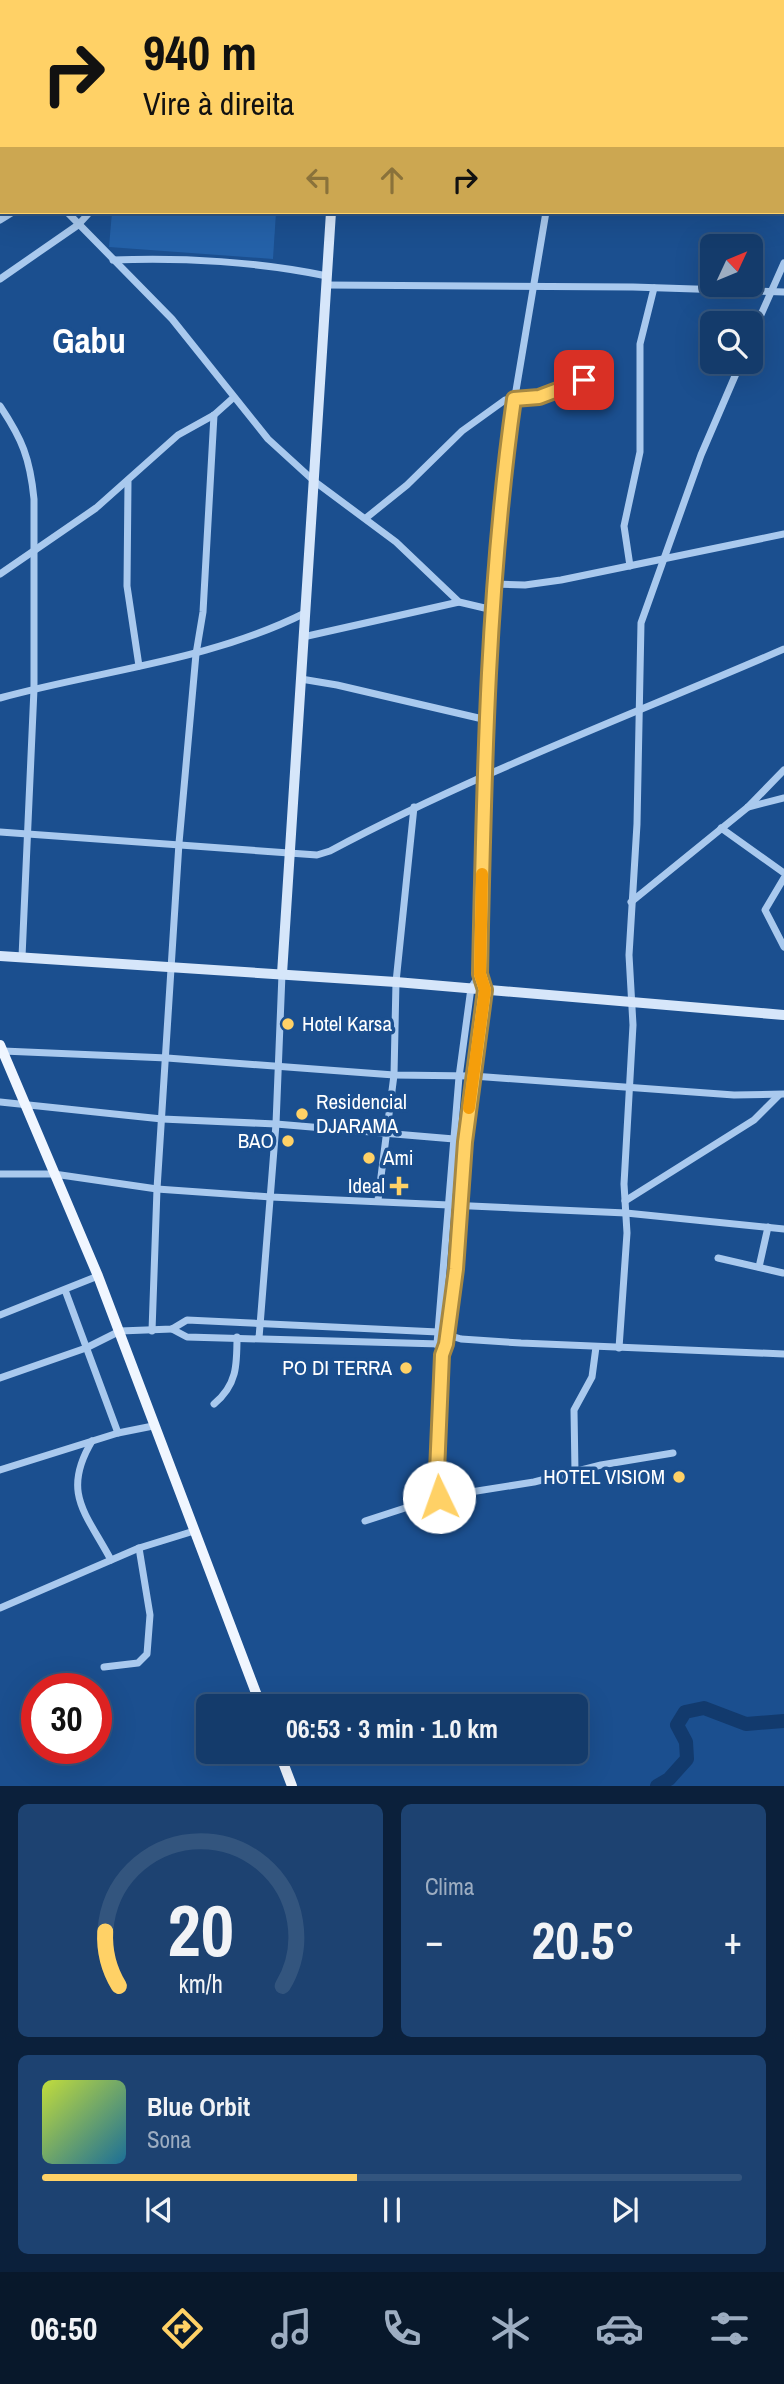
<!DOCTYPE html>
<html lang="pt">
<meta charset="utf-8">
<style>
:root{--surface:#143b6b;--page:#1d4271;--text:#f1f3f6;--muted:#9dadc1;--line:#33557e;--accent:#ffd166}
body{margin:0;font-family:"Archivo Narrow",sans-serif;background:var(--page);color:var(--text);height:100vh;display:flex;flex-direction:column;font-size:26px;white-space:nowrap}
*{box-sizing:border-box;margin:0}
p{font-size:23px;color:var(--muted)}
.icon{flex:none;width:38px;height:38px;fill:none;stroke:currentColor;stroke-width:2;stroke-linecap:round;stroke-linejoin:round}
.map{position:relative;height:1786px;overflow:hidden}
.drawer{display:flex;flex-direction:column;gap:18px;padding:18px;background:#0b203b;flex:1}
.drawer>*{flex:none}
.top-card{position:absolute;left:0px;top:0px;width:784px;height:214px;box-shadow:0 7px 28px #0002,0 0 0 2px var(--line);background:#ffd166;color:#111;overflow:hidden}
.needle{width:46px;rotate:46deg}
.fabs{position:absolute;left:700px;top:234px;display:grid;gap:14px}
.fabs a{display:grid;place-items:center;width:63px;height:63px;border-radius:10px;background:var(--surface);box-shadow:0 7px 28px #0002,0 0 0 2px var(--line);font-size:35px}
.speed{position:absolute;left:21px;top:1673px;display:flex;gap:14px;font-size:35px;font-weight:700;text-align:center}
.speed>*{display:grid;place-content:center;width:91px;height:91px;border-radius:50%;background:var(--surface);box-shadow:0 7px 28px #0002,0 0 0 2px var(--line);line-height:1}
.speed .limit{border:10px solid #d22;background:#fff;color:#111}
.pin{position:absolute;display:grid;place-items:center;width:60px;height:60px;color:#fff;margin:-30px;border-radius:14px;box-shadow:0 4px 10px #0006}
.me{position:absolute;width:77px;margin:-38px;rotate:357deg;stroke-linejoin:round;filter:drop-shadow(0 0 5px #0008)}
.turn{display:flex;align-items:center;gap:24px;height:147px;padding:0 28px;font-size:32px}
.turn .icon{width:91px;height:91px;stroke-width:2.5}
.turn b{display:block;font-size:49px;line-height:60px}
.lanes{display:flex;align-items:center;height:66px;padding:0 28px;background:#0003;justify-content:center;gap:35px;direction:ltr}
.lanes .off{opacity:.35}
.big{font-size:52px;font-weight:700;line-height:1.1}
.drawer .card{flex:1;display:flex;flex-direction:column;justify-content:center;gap:10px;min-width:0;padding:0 24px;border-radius:10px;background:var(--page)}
.drawer .dial{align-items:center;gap:0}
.dial svg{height:182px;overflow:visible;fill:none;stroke:var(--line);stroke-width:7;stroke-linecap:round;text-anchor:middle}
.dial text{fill:var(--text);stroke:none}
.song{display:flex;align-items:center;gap:21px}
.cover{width:84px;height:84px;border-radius:10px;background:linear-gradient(135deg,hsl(70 70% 55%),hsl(200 70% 35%))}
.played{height:7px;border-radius:4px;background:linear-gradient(90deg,var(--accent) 45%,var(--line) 45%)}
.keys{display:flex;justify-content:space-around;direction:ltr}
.heat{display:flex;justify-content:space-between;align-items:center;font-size:38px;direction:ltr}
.drawer .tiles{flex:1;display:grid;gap:18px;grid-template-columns:1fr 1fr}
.card:last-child{grid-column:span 2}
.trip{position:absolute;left:196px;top:1694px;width:392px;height:70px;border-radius:10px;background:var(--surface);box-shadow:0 7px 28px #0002,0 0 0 2px var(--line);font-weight:700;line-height:70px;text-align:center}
.menu{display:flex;height:112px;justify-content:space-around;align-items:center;background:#08182b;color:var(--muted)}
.menu .icon{width:49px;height:49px}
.menu .current{color:var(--accent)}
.menu b{font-size:32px;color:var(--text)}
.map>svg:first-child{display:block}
.green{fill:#2461a8}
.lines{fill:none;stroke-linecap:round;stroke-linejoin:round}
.river{stroke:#123a6d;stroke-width:14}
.street{stroke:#a9c9ee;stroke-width:7}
.secondary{stroke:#d6e6fa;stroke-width:10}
.primary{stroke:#f0f6ff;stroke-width:10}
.route-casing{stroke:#a68842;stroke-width:18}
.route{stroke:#ffd166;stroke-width:12}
.slow{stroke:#f59e0b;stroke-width:12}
.poi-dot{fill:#ffd166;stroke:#1b4f8f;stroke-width:2.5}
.labels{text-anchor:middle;stroke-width:7;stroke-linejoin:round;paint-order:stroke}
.poi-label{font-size:21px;fill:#fff;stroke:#1b4f8f;text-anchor:end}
.town-label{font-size:35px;font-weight:bold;fill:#fff;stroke:#1b4f8f}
</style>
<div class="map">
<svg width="784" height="1786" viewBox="0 0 784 1786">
<rect width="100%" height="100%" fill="#1b4f8f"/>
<path class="green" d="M112,212H276L273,259L109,247Z"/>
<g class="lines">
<path class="river" d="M657,1786L669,1779L687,1759L686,1742L677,1725L685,1712L704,1708L746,1724L784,1721"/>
<g class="street">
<path d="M676,0L677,2"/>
<path d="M110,2V0"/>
<path d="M582,2L583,0"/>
<path d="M782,55L784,54"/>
<path d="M0,133L2,135"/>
<path d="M67,212L172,319L268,439L314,481L396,542L459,602L493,610"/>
<path d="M0,220L13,212"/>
<path d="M113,260C182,257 260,262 327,276"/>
<path d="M0,279L78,225L90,212"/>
<path d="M326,285L633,287L784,292"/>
<path d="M751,337L784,263"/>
<path d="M0,406C22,439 30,458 34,499V689L22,957"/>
<path d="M128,482L127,586L139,666"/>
<path d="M366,518L407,485L462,431L505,400L539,397L590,378L607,381"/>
<path d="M630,566L624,526L640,452V344L654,288"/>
<path d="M0,574L96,508L178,435L214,415L233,398"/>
<path d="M494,584L525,585L561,580L784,534"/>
<path d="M303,637L459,602"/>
<path d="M301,679L337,685L487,720"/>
<path d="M0,698C102,670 209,661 305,613"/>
<path d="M748,807L784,798"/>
<path d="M721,828L784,873"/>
<path d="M0,832L317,855L330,851C476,773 632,715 784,649"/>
<path d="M784,878L765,910L784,947"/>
<path d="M631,902L748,807L784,770"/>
<path d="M3,1051L167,1058L394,1075L473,1076L734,1095L784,1094"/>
<path d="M0,1102L162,1119L276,1124L454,1139"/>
<path d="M0,1174H54L157,1189L271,1197L626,1213L784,1229"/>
<path d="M378,1200L394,1075L396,982L414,807"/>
<path d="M625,1201L754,1120L779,1095"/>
<path d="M718,1258L783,1273"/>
<path d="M759,1267L768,1227"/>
<path d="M65,1290L118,1433"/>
<path d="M0,1315L98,1276"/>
<path d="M172,1329L187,1337L440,1344"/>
<path d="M152,1331L157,1189L179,843L196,654L203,612L214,415"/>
<path d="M259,1338L276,1124L282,974"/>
<path d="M619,1348L627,1233L624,1184L633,1025L629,955L637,824L641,623L701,455L741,362"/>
<path d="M441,1355L437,1344L459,1077L471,988L480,974"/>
<path d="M0,1378L86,1348L120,1331L172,1329L187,1320L438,1332L461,1339L521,1343L784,1354"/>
<path d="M214,1404C237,1385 237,1365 237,1337"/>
<path d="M92,1441C61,1493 86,1513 111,1560"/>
<path d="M0,1470L118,1433L153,1426"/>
<path d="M575,1472L574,1410L592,1377L596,1347"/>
<path d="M439,1497L437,1472L441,1355L446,1344L456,1269L465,1141L485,990L480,974L484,775L494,584L504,462L546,212"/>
<path d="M365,1521L439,1497L534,1482L601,1465L673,1453"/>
<path d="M0,1608L139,1548L194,1531"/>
<path d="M104,1667L138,1663L147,1654L150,1615L139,1548"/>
</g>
<g class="secondary">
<path d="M343,2V0"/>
<path d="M0,956L396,982L784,1015"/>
<path d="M282,974L331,212"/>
</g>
<g class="primary">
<path d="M0,1045L98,1276L261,1706"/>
<path d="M279,1752L292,1786"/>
</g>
</g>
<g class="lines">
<defs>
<path id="route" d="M439,1497L437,1472L442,1355L446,1344L456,1269L465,1142L485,990L480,974C484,782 487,589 514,399L539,397L584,380"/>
</defs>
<use href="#route" class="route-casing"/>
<use href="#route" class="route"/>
<path class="slow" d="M469,1108L485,990L480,974L482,874"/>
</g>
<g class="poi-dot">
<circle cx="288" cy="1024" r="7"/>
<circle cx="302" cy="1114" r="7"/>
<circle cx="288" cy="1141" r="7"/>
<circle cx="369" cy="1158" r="7"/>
<path d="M395.5 1175.5h7v7h7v7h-7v7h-7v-7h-7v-7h7z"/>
<circle cx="406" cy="1368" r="7"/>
<circle cx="679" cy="1477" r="7"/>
</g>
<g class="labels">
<g class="poi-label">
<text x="302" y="1031" text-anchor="start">Hotel Karsa</text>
<text x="316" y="1109" text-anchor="start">Residencial<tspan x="316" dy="24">DJARAMA</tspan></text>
<text x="274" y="1148">BAO</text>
<text x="383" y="1165" text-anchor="start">Ami</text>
<text x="385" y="1193">Ideal</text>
<text x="392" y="1375">PO DI TERRA</text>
<text x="665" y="1484">HOTEL VISIOM</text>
</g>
<g class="town-label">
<text x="89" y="353">Gabu</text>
</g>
</g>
</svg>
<div class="fabs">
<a><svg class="needle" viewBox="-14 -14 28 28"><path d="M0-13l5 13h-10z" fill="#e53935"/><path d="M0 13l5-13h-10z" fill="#9dadc1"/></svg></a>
<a><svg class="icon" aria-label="search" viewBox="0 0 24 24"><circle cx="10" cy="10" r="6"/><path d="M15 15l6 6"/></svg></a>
</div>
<div class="speed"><div class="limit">30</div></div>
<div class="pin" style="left:584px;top:380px;background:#d93025"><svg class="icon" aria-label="arrive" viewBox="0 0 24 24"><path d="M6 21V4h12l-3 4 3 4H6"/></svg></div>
<svg class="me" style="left:439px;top:1497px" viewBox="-20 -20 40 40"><circle r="19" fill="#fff"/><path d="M0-13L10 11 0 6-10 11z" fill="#ffd166"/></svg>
<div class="trip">06:53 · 3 min · 1.0 km</div>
<div class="top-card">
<div class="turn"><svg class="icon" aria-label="right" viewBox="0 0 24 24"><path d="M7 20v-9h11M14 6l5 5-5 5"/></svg><div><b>940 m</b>Vire à direita</div></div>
<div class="lanes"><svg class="icon off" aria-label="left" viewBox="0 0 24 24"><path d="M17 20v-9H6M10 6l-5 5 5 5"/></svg><svg class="icon off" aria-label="ahead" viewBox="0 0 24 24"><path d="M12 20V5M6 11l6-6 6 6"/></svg><svg class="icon" aria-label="right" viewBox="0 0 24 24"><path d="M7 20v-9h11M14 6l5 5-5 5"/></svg></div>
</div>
</div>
<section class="drawer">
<div class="tiles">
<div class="card dial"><svg viewBox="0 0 100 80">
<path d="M14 69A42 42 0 1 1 86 69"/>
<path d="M14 69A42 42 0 0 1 8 45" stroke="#ffd166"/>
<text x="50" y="56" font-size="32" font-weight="700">20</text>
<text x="50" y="72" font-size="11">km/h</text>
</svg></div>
<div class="card"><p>Clima</p>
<div class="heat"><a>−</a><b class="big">20.5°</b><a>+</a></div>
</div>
<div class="card">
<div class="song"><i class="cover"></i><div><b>Blue Orbit</b><p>Sona</p></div></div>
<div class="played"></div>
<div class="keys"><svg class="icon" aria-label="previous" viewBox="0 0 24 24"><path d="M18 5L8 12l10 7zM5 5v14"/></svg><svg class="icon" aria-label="pause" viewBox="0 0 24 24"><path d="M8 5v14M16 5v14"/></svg><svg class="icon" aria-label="next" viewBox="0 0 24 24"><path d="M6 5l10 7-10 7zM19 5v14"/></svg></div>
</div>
</div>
</section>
<nav class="menu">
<b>06:50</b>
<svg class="icon current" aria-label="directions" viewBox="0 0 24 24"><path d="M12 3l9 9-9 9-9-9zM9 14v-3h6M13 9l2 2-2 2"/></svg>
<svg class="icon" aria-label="music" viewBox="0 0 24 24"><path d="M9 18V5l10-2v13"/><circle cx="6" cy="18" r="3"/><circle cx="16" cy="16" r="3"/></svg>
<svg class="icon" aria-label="phone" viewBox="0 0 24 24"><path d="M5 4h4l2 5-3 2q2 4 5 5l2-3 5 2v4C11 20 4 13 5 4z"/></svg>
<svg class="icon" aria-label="climate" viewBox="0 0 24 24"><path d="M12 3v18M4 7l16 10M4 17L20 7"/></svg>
<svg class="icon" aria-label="car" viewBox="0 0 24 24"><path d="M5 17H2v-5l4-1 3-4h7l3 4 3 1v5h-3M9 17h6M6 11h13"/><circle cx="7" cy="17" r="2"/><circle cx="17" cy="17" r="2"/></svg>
<svg class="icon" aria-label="filters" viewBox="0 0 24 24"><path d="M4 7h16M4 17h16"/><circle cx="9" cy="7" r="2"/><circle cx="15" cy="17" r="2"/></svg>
</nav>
